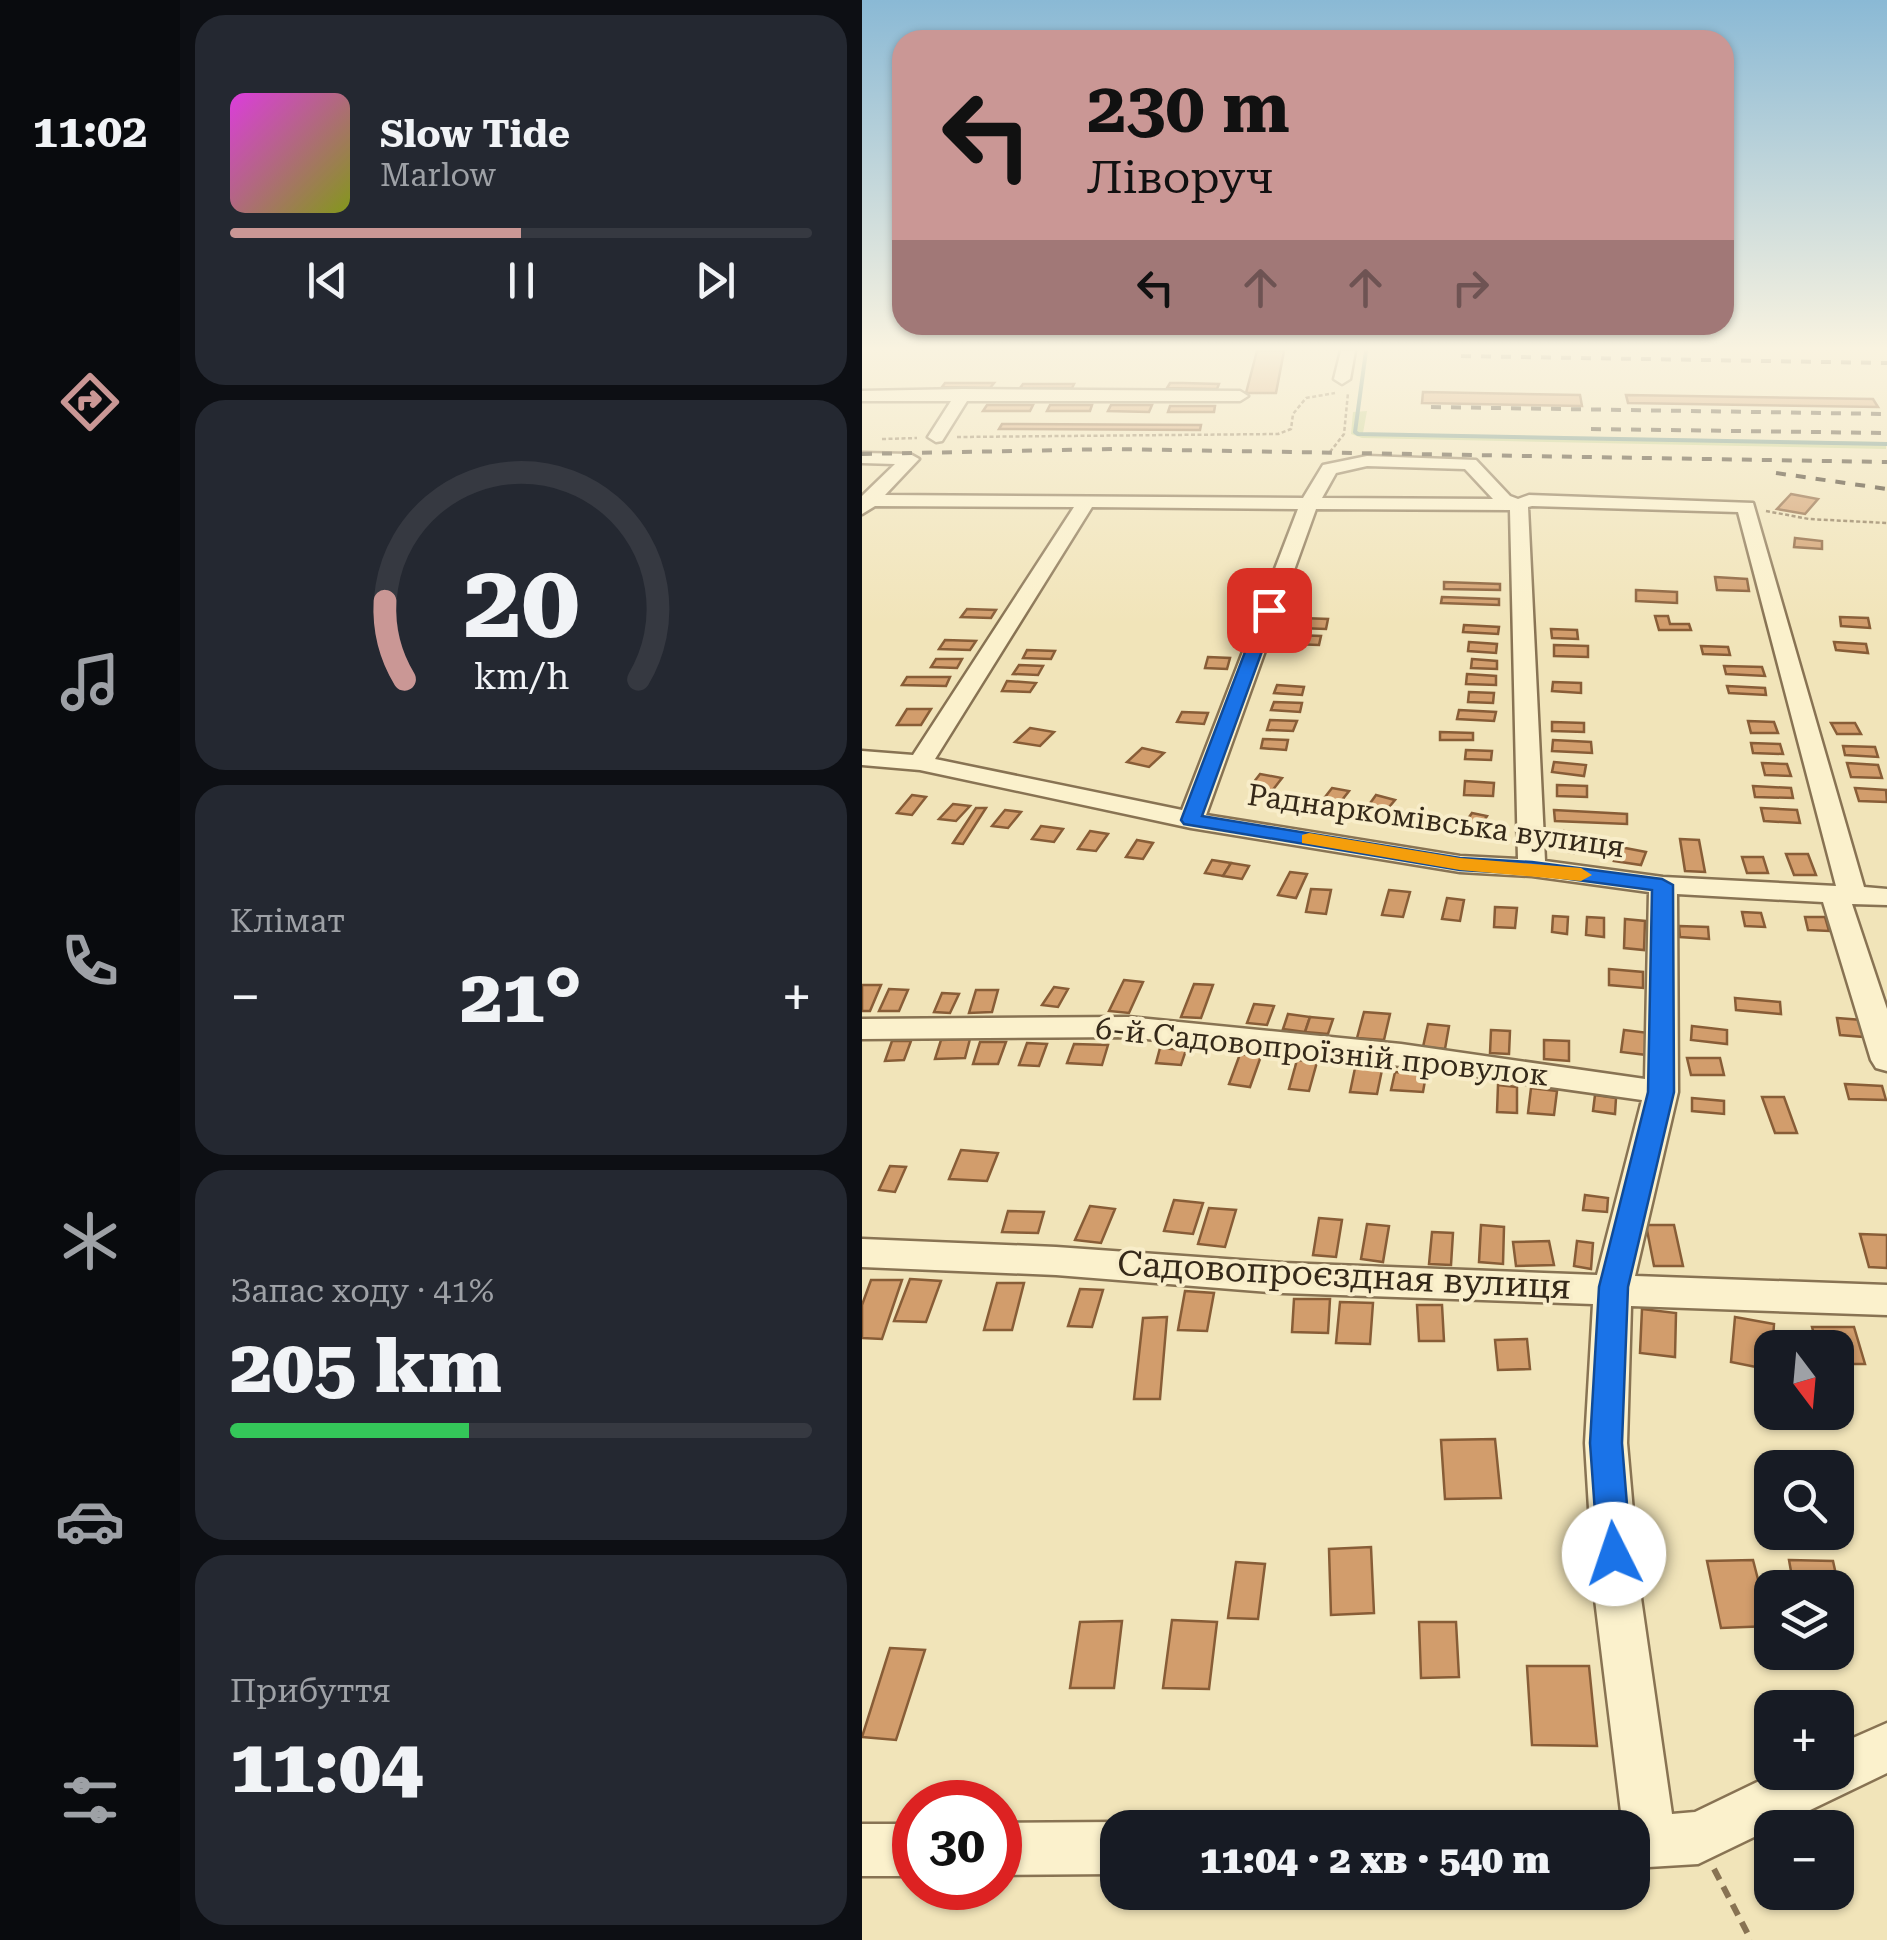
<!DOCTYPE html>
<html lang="uk">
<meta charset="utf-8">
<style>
:root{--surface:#171b24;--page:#242831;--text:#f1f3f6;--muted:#9ea1a6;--line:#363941;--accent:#ca9795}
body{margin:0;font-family:"Roboto Serif",serif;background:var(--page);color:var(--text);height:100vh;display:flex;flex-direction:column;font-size:38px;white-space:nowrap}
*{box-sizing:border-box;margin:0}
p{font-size:32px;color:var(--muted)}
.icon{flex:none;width:55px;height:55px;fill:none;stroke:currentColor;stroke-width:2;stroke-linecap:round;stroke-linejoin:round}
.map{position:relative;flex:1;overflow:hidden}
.sheet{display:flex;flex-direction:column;gap:15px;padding:15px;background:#0d0f14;width:682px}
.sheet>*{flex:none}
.hud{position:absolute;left:30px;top:30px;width:842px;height:305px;border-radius:30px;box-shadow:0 2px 8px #0004;background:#ca9795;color:#111;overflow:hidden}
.needle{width:65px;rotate:164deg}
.controls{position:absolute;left:892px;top:1330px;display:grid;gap:20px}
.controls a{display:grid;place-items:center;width:100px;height:100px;border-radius:20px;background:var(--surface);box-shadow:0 2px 8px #0004;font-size:50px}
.speed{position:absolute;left:30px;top:1780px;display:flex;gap:20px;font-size:50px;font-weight:700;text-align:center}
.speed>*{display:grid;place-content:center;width:130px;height:130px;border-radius:50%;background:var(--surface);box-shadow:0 2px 8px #0004;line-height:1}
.speed .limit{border:15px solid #d22;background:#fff;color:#111}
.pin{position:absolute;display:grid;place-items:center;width:85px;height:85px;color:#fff;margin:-42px;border-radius:20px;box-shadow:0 5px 15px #0006}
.me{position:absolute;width:110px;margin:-55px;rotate:356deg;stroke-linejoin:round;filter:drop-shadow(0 0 8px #0008)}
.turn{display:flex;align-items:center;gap:35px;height:210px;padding:0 30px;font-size:45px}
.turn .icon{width:130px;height:130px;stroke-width:2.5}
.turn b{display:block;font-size:70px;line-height:85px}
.lanes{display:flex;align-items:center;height:95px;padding:0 30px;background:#0003;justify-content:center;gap:50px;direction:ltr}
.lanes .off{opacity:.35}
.big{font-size:75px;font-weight:800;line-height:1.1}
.sheet .card{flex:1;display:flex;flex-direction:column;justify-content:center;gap:15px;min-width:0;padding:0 35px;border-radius:30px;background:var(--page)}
.sheet .dial{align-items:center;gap:0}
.dial svg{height:260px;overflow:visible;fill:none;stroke:var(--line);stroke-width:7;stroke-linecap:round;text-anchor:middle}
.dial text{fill:var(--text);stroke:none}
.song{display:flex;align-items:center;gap:30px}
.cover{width:120px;height:120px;border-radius:15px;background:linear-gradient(135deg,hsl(300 70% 55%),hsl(70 70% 35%))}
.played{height:10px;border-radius:5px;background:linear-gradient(90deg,var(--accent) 50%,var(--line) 50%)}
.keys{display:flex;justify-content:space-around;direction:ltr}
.heat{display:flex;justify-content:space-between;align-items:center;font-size:55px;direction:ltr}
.charge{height:15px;border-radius:8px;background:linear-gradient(90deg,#34c759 41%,var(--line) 0)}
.trip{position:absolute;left:238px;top:1810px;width:550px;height:100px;border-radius:30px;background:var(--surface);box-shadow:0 2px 8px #0004;font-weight:800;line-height:100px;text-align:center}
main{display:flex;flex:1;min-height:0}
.tab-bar{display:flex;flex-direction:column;width:180px;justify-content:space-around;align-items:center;background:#090b0e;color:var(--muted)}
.tab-bar .icon{width:70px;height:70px}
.tab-bar .active{color:var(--accent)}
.tab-bar b{font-size:45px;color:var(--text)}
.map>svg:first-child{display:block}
.green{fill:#c2cf8d}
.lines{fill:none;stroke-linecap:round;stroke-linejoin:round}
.stream{stroke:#668e87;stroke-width:4}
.building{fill:#d29d6c;stroke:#885d37;stroke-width:2.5}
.minor-casing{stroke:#887353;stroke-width:5}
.path-far1{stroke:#887353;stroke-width:2.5;stroke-dasharray:4 2.5;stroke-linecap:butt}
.path{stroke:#887353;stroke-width:6;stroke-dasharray:12 8;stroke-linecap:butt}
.minor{fill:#fbf1cc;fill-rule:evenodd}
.rail{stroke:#352919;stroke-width:4;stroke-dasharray:10 10;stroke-linecap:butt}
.route{fill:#1a73e8;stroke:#114b97;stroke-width:2.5}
.slow{fill:#f59e0b}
.labels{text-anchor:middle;stroke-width:8;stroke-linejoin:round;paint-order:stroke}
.street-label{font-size:30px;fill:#352919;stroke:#f8edc9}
.near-street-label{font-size:35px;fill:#352919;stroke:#f8edc9}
</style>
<main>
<nav class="tab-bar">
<b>11:02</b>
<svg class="icon active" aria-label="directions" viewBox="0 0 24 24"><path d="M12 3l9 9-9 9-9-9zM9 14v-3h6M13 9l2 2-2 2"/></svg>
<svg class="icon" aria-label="music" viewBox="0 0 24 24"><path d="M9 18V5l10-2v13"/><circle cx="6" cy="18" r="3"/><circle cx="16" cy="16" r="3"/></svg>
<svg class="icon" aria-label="phone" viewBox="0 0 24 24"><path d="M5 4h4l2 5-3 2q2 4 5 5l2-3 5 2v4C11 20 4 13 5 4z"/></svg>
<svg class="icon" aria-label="climate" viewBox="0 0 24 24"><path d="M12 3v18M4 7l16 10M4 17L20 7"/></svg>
<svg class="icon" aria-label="car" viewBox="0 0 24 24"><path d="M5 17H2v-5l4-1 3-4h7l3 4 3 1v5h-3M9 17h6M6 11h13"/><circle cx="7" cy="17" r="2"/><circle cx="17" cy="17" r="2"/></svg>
<svg class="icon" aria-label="filters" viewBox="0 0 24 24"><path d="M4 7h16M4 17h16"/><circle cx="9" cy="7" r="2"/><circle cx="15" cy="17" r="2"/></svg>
</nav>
<section class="sheet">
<div class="card">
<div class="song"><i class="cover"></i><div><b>Slow Tide</b><p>Marlow</p></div></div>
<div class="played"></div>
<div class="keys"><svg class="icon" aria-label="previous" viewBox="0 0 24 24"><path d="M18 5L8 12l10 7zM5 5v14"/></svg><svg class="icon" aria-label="pause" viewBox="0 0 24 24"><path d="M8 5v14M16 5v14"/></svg><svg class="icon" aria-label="next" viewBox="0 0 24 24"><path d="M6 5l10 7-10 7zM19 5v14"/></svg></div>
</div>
<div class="card dial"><svg viewBox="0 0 100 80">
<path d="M14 69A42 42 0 1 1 86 69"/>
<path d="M14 69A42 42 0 0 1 8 45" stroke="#ca9795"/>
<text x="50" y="56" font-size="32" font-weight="700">20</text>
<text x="50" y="72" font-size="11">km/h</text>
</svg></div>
<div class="card"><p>Клімат</p>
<div class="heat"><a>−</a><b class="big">21°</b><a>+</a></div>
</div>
<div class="card"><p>Запас ходу · 41%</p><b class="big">205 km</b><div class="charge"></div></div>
<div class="card"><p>Прибуття</p><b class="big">11:04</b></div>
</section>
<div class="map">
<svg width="1025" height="1940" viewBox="0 0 1025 1940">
<rect width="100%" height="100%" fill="#f1e4b9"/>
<path class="green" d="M505,411L501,433L1024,442V449L500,438L489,434L491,412Z"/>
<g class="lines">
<path class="stream" d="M504,351L493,432L496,434L1025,444"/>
</g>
<g class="building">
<path d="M395,351H422L414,393H384Z"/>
<path d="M83,383H132L128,388L80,387Z"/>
<path d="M308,383H321L357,384L355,389L305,388Z"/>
<path d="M161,384H212L210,388H158Z"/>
<path d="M561,392L718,395L720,406L560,403Z"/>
<path d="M764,395L1011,399L1016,407L766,403Z"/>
<path d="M125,405H171L168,411H121Z"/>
<path d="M188,405H230L228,411H185Z"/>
<path d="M249,405H290L287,412L246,411Z"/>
<path d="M308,406H353L352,412H306Z"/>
<path d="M140,424L339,425L338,430L137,429Z"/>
<path d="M929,494L956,499L943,514L915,509Z"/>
<path d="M933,538L960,541V549L932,547Z"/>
<path d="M853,577L885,579L887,591L855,590Z"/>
<path d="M582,582L638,584V590L582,589Z"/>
<path d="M774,590L815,592V603L774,601Z"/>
<path d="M580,597L637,599V605L579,603Z"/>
<path d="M105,609L134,610L129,618L99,617Z"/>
<path d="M793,616H806L808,624H827L829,630H797Z"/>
<path d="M978,617L1006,618L1008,628L979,626Z"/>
<path d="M440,618L466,619L464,629L437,628Z"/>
<path d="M602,625L637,627L636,634L601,632Z"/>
<path d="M689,629L715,630L716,639L690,638Z"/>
<path d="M433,635L459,636L457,645L430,644Z"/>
<path d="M83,640L114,641L108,650L77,649Z"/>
<path d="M607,642L635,644L634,653L606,651Z"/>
<path d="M972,642L1004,644L1006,653L974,650Z"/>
<path d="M692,645L726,646V657L692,656Z"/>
<path d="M839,646L866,647L868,655L841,654Z"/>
<path d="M165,650L193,651L189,659L161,658Z"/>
<path d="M346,657L368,658L365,669L343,668Z"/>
<path d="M74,659H100L95,668L69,667Z"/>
<path d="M610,659L635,661V669L609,668Z"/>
<path d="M157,665L181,666L176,675L151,674Z"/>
<path d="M862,666L900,667L903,676L864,674Z"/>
<path d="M605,674L634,676V685L604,684Z"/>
<path d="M45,677H88L84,686L40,685Z"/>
<path d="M145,681L174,683L168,692L140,691Z"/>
<path d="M691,682L719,683V693L690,691Z"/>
<path d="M415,685L442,687L440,695L412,693Z"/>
<path d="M865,686L903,688L904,695L867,693Z"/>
<path d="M607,692L632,693L631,703L606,702Z"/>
<path d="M412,702L440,703L438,712L409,710Z"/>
<path d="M45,709H69L59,725H35Z"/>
<path d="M597,710L634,712L632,721L595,719Z"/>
<path d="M320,712L346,713L342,724L315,722Z"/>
<path d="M408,720L435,721L431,731L405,730Z"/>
<path d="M886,721L912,722L916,733H889Z"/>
<path d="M690,722L722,723V732L690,731Z"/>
<path d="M969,723H993L999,734H975Z"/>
<path d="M168,728L192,732L178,746L153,742Z"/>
<path d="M578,732L611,733V740H578Z"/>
<path d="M401,739L426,740L424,750L399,748Z"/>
<path d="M691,740L729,742L730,753L690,751Z"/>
<path d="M889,743L918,744L921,754L891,753Z"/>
<path d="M981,746L1013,747L1016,757L983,755Z"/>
<path d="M280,748L302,753L287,767L265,762Z"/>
<path d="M604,750L630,751L629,760L603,759Z"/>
<path d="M692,762L724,765L722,776L690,772Z"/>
<path d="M900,763L925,764L929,776L903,775Z"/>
<path d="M985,763L1016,765L1020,778L989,777Z"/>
<path d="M398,774L420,778L410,791L388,787Z"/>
<path d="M603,781L632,783L631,796L602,795Z"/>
<path d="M695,785L725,786V797L695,796Z"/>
<path d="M891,786L929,788L931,798L893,797Z"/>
<path d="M470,788L487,791L477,804L460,801Z"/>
<path d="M993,788L1024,790L1025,802L997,801Z"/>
<path d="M50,795L64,797L50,815L35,813Z"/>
<path d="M514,795L533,800L522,813L504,809Z"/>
<path d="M91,804L108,806L94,821L77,819Z"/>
<path d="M114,808H124L101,844L91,843Z"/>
<path d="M899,808L935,810L938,823L902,821Z"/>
<path d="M143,810L159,812L146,828L130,826Z"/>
<path d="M692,810L765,814V824L693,821Z"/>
<path d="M610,813L625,816L614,833L598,830Z"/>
<path d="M179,826L201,829L192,842L170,839Z"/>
<path d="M228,831L246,834L234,851L216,849Z"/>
<path d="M702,831L719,834L712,853L696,850Z"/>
<path d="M818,839L837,840L843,872L823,871Z"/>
<path d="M275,840L291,843L281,859L264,857Z"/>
<path d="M758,847L784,852L779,865L752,861Z"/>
<path d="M924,854H946L954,875H932Z"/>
<path d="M880,857H901L906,873H885Z"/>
<path d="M350,860L369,863L361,876L343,873Z"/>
<path d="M369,863L387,866L380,879L361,876Z"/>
<path d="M428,872L445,874L434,898L416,895Z"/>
<path d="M449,889L469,890L464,914L444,912Z"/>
<path d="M527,890L548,892L541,917L520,915Z"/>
<path d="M585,898L602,900L598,921L580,919Z"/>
<path d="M633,907L655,908L653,928L632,927Z"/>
<path d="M880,912L899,913L903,927L883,926Z"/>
<path d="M691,916L706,917L705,934L690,932Z"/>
<path d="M725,917L742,918V937L724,935Z"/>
<path d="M943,917H963L967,931L946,930Z"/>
<path d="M763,919L783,921L782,950L762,948Z"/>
<path d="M817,926L846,927L847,939L818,937Z"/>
<path d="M747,969L781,972V988L747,985Z"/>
<path d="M262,980L281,982L267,1013L247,1011Z"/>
<path d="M332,984L351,985L339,1018L319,1017Z"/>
<path d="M0,985H19L8,1011H0Z"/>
<path d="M192,987L206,989L196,1007L180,1005Z"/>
<path d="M27,989L46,990L37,1011H17Z"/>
<path d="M114,990H136L130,1012L107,1013Z"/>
<path d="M80,993L97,994L88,1013L72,1012Z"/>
<path d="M873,998L918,1002L919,1014L874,1010Z"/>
<path d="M392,1004L412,1006L405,1025L385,1023Z"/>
<path d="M502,1012L528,1014L522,1040L495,1038Z"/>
<path d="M426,1014L448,1017L443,1032L421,1029Z"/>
<path d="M448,1017L471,1019L466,1034L443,1032Z"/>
<path d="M975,1018L1000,1020L1003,1037L978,1035Z"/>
<path d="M566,1024L587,1026L583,1049L561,1047Z"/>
<path d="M830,1026L865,1030V1044L829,1040Z"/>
<path d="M629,1030L648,1031L647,1054L628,1053Z"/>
<path d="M762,1030L787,1033L785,1055L759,1052Z"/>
<path d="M108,1039L103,1058L73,1059L79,1040Z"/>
<path d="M682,1040L707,1041V1061L682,1059Z"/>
<path d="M30,1041H49L42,1060L23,1061Z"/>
<path d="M118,1042H144L136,1064H111Z"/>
<path d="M165,1043L185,1044L177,1066L157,1065Z"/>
<path d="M212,1044L246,1045L240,1065L205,1063Z"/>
<path d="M298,1048L324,1050L319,1065L294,1063Z"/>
<path d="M378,1054L399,1056L388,1087L367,1084Z"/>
<path d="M825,1058H858L862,1075H829Z"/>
<path d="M435,1060L455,1062L447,1091L427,1089Z"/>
<path d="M493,1068L520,1070L515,1094L488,1092Z"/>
<path d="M533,1072L564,1075L561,1092L529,1090Z"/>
<path d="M983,1084L1020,1086L1024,1100L987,1099Z"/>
<path d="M636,1085L655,1087V1113L635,1112Z"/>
<path d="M669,1088L695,1091L692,1115L666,1113Z"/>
<path d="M733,1095L754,1098L753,1114L731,1111Z"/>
<path d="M900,1097H922L935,1133H913Z"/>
<path d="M830,1098L862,1101V1114L830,1111Z"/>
<path d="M99,1150L136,1153L125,1181L87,1179Z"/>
<path d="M28,1166L44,1167L33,1192L17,1190Z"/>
<path d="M723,1195L746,1198L745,1212L721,1210Z"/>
<path d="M312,1200L341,1203L331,1234L302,1231Z"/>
<path d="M228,1206L253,1209L239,1243L213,1240Z"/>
<path d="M347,1208L374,1210L363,1247L336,1244Z"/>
<path d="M146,1211L182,1212L176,1233L140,1232Z"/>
<path d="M457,1218L480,1220L474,1257L451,1255Z"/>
<path d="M505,1224L527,1226L521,1262L499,1259Z"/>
<path d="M619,1225L642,1227L641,1264L617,1262Z"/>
<path d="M784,1225H812L821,1266H792Z"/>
<path d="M570,1232L591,1233L589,1265L567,1264Z"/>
<path d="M998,1234L1025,1235V1268L1007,1267Z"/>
<path d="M687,1241L692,1265L654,1266L651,1242Z"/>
<path d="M715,1241L731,1243L729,1269L712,1266Z"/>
<path d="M48,1279L79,1281L64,1322L32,1321Z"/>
<path d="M9,1280H40L20,1339L0,1338V1305Z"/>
<path d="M135,1283H162L150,1330H122Z"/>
<path d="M218,1289L241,1290L230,1327L206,1326Z"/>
<path d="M323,1291L352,1293L345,1331L316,1330Z"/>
<path d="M432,1299H468L466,1333L430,1332Z"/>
<path d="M478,1302L511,1303L508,1344L474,1343Z"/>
<path d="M555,1305H580L582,1341H557Z"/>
<path d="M780,1309L814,1313L813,1357L778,1353Z"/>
<path d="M305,1317L298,1399H272L281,1318Z"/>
<path d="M873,1317L912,1324L909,1370L869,1362Z"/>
<path d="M950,1327H992L1003,1364H975V1348H956Z"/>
<path d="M665,1339L668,1369L636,1370L633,1340Z"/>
<path d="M633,1439L639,1498L583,1499L579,1440Z"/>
<path d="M509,1547L512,1613L469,1615L467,1549Z"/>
<path d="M891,1560L908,1626L859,1628L845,1561Z"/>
<path d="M927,1560L971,1561L981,1607H975V1588H932Z"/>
<path d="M374,1562L403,1564L396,1619L366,1618Z"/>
<path d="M310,1620L355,1622L347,1689L301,1688Z"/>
<path d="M260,1621L252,1688H208L218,1622Z"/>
<path d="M557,1622H594L597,1677L559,1678Z"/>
<path d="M28,1648L63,1650L34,1740L0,1737Z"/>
<path d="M665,1666H727L735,1746L670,1745Z"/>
</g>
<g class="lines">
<defs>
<g id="minor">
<path d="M479,351H493L488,379L480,384L472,379Z"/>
<path d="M101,389L378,391L386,396L378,401H105L80,441L74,442L66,437L89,401H0V391Z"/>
<path d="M0,453L48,454L57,459L23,495L441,498L461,465L505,456L614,460L648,496L656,499L667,495L891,503L1002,887L1025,889V905L990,904L1025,1009V1071L1014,1068L1009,1060L961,902L815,894L816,1092L773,1276L1025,1285V1315L769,1306L765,1443L778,1591L810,1814L833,1812L916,1772H975V1745L1025,1723V1773L836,1864L770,1868V1828H750L760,1820L732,1591L723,1443L731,1304L421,1293L194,1275L0,1267V1239L194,1247L421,1263L735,1275L780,1100L539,1066L266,1037L0,1039V1019L266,1017L539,1044L783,1079L787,892L670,876L598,872L329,828L58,770L0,765V751L51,755L212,507L13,506L0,514V496L33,464L0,463ZM505,466L603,469L631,499L460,498L474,473ZM670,506L876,512L974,886L801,877L683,861L666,507ZM230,507L436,509L320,810L73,759ZM454,509L648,510L656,859L598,856L344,815Z"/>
<path d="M255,1822L268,1828H255V1874L138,1875V1823Z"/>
<rect x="0" y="1824" width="52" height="52"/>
</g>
</defs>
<use href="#minor" class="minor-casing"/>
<g class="path-far1">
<path d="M95,437L416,434L429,429L431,414L444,398L473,393"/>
<path d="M20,439L55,438"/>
<path d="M468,452L482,434L486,393"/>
<path d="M904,511L947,519L1025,523"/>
</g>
<path class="path" d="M852,1869L889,1940"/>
<use href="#minor" class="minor"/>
<g class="rail">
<path d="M599,356L1025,363"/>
<path d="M569,407L1025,414"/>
<path d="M729,429L1025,433"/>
<path d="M0,454L250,449L1025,462"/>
<path d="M914,473L1025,489"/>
</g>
</g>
<linearGradient id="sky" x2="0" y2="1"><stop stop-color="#8ab9d5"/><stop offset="0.56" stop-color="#f9f3e0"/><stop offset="1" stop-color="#f9f3e0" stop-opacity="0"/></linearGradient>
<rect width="1025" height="623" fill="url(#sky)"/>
<path class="route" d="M407,605L415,610L340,816L598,858L670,862L800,879L811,885L812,1092L766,1287L760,1443L769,1554L764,1565L752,1569L741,1565L736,1554L728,1443L737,1287L786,1092L790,890L670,874L598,870L322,824L319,820L399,610Z"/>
<path class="slow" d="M447,833L598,858L719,868L730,875L719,881L598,870L440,843V835Z"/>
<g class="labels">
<g class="street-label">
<text transform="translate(574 821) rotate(8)" y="10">Раднаркомівська вулиця</text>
<text transform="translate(460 1052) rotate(6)" y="10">6-й Садовопроїзній провулок</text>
</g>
<g class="near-street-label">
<text transform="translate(482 1275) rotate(3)" y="12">Садовопроєздная вулиця</text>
</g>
</g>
</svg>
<div class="controls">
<a><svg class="needle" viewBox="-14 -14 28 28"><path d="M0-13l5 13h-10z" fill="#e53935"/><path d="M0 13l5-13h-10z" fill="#9ea1a6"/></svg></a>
<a><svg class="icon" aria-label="search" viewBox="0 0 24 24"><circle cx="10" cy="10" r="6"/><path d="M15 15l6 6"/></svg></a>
<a><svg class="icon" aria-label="layers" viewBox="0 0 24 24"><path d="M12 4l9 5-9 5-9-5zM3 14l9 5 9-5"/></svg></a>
<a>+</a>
<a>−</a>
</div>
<div class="speed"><div class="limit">30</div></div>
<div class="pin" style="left:407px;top:610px;background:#d93025"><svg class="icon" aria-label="arrive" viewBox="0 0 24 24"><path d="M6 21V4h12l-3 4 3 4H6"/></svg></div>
<svg class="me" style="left:752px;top:1554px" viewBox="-20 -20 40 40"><circle r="19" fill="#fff"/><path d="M0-13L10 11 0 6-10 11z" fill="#1a73e8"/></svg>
<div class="trip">11:04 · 2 хв · 540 m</div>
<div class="hud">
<div class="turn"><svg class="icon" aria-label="left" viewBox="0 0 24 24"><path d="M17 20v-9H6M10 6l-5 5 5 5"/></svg><div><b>230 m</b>Ліворуч</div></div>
<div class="lanes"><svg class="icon" aria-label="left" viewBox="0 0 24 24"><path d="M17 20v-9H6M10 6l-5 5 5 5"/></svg><svg class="icon off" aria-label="ahead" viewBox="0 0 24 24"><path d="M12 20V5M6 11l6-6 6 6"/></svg><svg class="icon off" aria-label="ahead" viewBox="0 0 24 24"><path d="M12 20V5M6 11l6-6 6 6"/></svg><svg class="icon off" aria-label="right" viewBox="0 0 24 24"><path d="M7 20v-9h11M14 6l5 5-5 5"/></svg></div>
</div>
</div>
</main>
